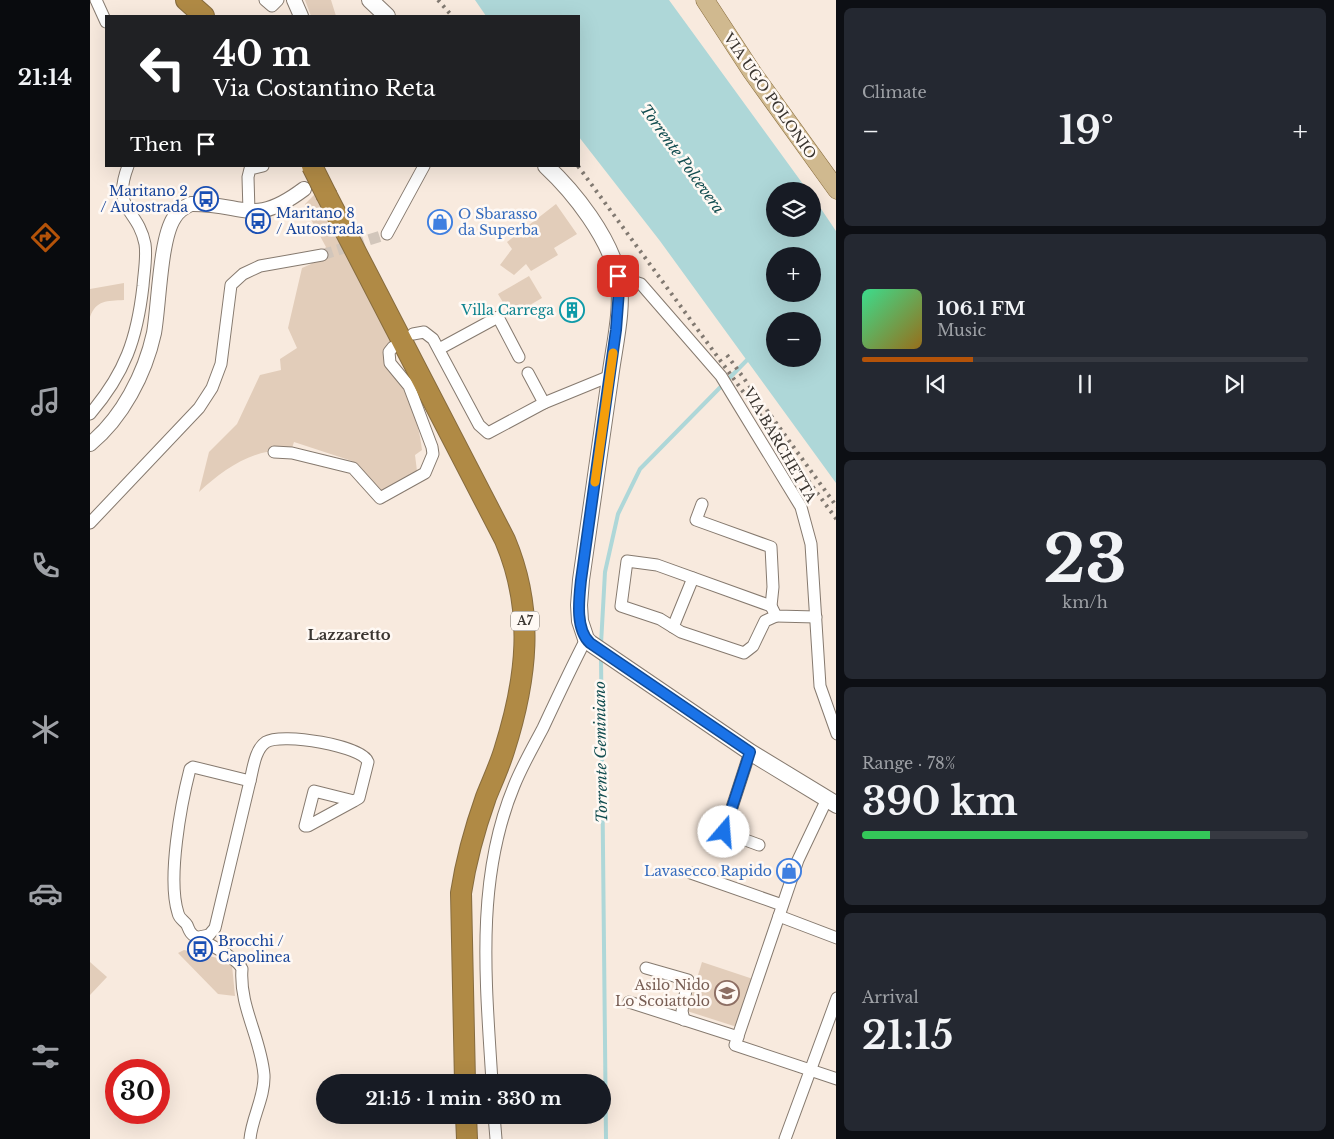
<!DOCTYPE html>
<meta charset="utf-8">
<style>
:root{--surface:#171b24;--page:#242831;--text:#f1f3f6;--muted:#9ea1a6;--line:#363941;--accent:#b45309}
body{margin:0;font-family:"Libre Baskerville",serif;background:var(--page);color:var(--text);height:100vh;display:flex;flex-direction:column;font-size:19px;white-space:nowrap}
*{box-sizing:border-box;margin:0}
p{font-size:16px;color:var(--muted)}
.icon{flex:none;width:28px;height:28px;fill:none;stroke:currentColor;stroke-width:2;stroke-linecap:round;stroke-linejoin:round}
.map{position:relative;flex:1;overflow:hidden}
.side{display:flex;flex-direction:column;gap:8px;padding:8px;background:#0d0f14;width:498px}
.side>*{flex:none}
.guide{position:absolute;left:15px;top:15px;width:475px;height:152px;border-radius:0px;box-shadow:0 5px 20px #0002;background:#202124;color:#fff;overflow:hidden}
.buttons{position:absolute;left:676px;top:182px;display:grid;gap:10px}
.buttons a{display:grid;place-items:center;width:55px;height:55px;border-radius:50%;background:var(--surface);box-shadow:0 5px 20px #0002;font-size:25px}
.speed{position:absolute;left:15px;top:1059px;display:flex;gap:10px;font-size:25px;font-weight:700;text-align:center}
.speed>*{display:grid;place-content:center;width:65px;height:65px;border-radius:50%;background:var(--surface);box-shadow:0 5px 20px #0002;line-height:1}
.speed .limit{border:8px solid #d22;background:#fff;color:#111}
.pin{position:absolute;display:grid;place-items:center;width:42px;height:42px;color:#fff;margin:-21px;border-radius:10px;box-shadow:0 2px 8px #0006}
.me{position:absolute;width:55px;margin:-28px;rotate:18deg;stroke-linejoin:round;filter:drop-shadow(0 0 4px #0008)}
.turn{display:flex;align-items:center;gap:18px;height:105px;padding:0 25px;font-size:22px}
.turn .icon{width:65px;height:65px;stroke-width:2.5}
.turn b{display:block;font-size:35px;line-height:42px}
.then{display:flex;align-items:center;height:48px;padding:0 25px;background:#0003;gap:10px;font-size:19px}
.big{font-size:38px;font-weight:800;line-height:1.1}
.side .tile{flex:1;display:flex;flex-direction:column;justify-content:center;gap:8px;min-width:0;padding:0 18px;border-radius:8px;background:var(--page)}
.side .dial{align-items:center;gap:0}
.dial b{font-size:65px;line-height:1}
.song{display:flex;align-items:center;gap:15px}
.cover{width:60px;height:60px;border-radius:8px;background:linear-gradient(135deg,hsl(150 70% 55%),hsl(40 70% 35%))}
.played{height:5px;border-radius:2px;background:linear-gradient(90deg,var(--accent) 25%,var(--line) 25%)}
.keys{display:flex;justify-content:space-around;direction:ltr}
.heat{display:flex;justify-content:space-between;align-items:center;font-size:28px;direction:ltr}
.charge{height:8px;border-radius:4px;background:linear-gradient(90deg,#34c759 78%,var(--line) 0)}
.trip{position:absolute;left:226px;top:1074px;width:295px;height:50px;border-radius:25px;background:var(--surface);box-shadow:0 5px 20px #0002;font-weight:800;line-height:50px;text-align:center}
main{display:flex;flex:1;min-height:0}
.tabs{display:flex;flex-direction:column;width:90px;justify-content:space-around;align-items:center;background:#090b0e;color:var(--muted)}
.tabs .icon{width:35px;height:35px}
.tabs .active{color:var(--accent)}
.tabs b{font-size:22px;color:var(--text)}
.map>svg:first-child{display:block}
.green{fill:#e2cdba}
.water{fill:#aed7d8;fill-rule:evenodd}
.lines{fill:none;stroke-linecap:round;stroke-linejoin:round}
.stream{stroke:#aed7d8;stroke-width:4}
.minor-tunnel{stroke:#d2c6bb;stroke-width:11;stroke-dasharray:11 5.5;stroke-linecap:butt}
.minor-casing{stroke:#867a6f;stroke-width:13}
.tertiary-casing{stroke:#867a6f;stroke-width:16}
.secondary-casing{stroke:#867a6f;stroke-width:18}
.primary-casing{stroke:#876c3e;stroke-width:19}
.motorway-casing{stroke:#876c3e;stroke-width:22}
.minor{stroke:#fff;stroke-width:11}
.tertiary{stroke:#fff;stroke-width:14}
.secondary{stroke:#fff;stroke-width:16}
.primary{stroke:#d0b98f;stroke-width:18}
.motorway{stroke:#b08a45;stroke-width:20}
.rail{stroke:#817971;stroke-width:4;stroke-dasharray:2.5 5;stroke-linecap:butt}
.motorway-bridge-casing{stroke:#876c3e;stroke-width:22;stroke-linecap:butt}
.motorway-bridge{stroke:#b08a45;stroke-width:20}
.route-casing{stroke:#114b97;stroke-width:12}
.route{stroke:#1a73e8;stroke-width:9}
.slow{stroke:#f59e0b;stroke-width:9}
.labels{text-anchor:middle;stroke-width:5;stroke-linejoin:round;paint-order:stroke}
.shield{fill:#fff9f4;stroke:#75706b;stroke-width:1}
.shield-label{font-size:12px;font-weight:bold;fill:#3a3530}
.street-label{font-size:14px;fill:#3a3530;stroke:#fff9f4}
.transit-label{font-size:14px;fill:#164399;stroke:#fff9f4;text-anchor:start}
.shop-label{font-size:14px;fill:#366cbe;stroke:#fff9f4;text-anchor:start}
.culture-label{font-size:14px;fill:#0d838f;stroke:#fff9f4;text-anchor:end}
.education-label{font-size:14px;fill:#785e54;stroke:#fff9f4;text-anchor:end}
.water-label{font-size:15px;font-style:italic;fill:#124d50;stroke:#fff9f4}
.neighbourhood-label{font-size:15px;font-weight:bold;fill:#3a3530;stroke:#fff9f4}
</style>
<main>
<nav class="tabs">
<b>21:14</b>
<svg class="icon active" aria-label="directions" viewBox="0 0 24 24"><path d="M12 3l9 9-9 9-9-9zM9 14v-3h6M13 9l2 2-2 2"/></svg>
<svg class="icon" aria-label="music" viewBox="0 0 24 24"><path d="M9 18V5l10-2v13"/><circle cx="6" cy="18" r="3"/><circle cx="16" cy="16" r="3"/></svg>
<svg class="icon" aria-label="phone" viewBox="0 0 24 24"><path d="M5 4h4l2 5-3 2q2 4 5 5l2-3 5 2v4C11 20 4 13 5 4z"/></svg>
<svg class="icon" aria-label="climate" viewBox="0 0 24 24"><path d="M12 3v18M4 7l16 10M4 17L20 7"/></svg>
<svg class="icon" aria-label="car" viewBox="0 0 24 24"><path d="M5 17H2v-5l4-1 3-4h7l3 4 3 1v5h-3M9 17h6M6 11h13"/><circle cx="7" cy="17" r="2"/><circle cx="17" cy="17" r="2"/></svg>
<svg class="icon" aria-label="filters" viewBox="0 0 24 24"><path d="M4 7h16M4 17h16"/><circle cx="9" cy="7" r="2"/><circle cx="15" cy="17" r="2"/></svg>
</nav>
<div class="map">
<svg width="747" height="1139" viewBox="0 0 747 1139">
<rect width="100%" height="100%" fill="#f8eade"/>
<g class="green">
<path d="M215,0H241L246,16H221Z"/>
<path d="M226,193L301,341L294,351C310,382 329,415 332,450L325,455L327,471L326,475L288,495L262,461L204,442L201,451C165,447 135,468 109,492L119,452L147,424L170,375L191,370L190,359L207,348L198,328L212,268L221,264L236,247L217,212L215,204Z"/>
<path d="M466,204L487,234L464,248L468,255L441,271L436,264L424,275L410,265L422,249L417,242Z"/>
<path d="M439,276L452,298L421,316L408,294Z"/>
<path d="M34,283V300C17,301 6,300 0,317V289Z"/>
<path d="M94,950L136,960L142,965L145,996L128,994L88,953Z"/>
<path d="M0,962L17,977L0,995Z"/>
<path d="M612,962L663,979L647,1027L597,1011Z"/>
</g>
<path class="water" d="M385,0H579L718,191H685V229H722L723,197L746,231V483L570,241L489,137V16H396ZM685,256H722V294H685ZM685,321H722V359H685Z"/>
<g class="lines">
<g class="stream">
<path d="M511,644L515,572L528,514L550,469L661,356"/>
<path d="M511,656L516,1139"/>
</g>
<path class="minor-tunnel" d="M232,255L297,234"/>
<defs>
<g id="minor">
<path d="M6,0L16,22"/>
<path d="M175,0L182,6L188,0"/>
<path d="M159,212L158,177L160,169L173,166"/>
<path d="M297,234L334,166"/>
<path d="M527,276L551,284L631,376L711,507L721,544L730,686L747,734"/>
<path d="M323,334L334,332L343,339L389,425L398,433L454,403L520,376"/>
<path d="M349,349L408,317L429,357"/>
<path d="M438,373L454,403"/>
<path d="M0,414C35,373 47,339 53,286C54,272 57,257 55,244C48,208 21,211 38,166"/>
<path d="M184,452L202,453L263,468L290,498L335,473L343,454L342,447L319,386L300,363L299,352L303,347"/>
<path d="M612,504L606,520L681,547L683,587L681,606L686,616L726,617"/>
<path d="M0,523L109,408L122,388L131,364L141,285L153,274L170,266L232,255"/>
<path d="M681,606L567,565L537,561L531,606L570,619L591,632L654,653L663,646L675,621L686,616"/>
<path d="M583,627L603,578"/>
<path d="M660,752L634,832L669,845"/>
<path d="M160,781C163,769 165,749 176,742C192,732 273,746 278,762L269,798L264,801L224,791L215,826H218L264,801"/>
<path d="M737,799L708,860L645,1045L747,1079"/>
<path d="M601,873L692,905"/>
<path d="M689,916L747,938"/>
<path d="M109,937L119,935L125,928L160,781L103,767L100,769C91,804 77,879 88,913C89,919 95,921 97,925C99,929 99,932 103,935C115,942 148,958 152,969C149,1006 171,1038 174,1075C175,1097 162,1117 160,1139"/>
<path d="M556,968L598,980L592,1011L594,1020"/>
<path d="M539,1002L648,1037"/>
<path d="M402,1082C396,983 385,880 424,786C432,766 443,747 453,728C467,698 481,668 496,639"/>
<path d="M404,1115L406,1139"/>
<path d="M695,1139L747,998"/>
</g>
<g id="tertiary">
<path d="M204,0L211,16"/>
<path d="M0,444C32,418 55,374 64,333C69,305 70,239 84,218C88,211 94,207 101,204C155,203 162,228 214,189"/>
</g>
<g id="secondary">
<path d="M280,0L297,16"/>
<path d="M456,166C485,193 519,237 528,276C534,308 524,346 520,378C510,445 501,513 491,580L489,605L490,621L496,639L500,643L660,752L747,805"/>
</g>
<path id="primary" d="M615,0L662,72L747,190"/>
<g id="motorway">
<path d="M96,0L114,16"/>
<path d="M237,196L415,540C445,611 437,679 414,751C409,767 402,782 396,797C385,828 376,860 371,893L375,1082"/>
<path d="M376,1115L377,1139"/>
</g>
</defs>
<use href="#minor" class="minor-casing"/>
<use href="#tertiary" class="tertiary-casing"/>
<use href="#secondary" class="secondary-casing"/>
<use href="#primary" class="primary-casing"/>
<use href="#motorway" class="motorway-casing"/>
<use href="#minor" class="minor"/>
<use href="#tertiary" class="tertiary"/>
<use href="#secondary" class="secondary"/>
<use href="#primary" class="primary"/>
<use href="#motorway" class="motorway"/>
<g class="rail">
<path d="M348,0L362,16"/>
<path d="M488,166L747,520"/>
<path d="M637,355L747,507"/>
</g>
<defs>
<path id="motorway-bridge" d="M222,166L237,196"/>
</defs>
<use href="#motorway-bridge" class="motorway-bridge-casing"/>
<use href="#motorway-bridge" class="motorway-bridge"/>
</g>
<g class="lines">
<defs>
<path id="route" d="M528,276L529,290L526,330L491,580C489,599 485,629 500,643L660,752L634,832"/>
</defs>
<use href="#route" class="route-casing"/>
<use href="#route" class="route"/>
<path class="slow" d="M505,482L523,353"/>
</g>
<defs>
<symbol id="bus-ring" viewBox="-11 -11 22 22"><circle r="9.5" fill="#fff9f4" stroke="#1a4fb4" stroke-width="1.5"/><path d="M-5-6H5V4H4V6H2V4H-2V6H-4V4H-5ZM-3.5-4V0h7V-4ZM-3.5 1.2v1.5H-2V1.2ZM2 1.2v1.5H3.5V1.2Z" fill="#1a4fb4"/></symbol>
<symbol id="shop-ring" viewBox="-11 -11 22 22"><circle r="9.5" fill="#fff9f4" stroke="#3f7fe0" stroke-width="1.5"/><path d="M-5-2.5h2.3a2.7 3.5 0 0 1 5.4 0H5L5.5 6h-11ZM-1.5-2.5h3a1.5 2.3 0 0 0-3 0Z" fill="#3f7fe0"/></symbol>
<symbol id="building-ring" viewBox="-11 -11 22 22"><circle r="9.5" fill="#fff9f4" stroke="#0f9aa8" stroke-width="1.5"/><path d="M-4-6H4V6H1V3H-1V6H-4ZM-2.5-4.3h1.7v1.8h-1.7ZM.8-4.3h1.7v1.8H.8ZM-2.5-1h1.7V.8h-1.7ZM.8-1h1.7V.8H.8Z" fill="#0f9aa8"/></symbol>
<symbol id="school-ring" viewBox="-11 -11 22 22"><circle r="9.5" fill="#fff9f4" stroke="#8d6e63" stroke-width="1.5"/><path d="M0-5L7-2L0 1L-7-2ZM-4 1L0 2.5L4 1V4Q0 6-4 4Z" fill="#8d6e63"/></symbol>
</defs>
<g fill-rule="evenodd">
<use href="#bus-ring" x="102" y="185" width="28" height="28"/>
<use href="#bus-ring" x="154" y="207" width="28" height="28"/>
<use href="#shop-ring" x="336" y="208" width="28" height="28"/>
<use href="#building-ring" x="468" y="296" width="28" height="28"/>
<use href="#shop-ring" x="685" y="857" width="28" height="28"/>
<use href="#bus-ring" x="96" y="935" width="28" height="28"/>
<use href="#school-ring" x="623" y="979" width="28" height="28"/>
</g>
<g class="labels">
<rect class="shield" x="421" y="611.5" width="28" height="19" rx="4"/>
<g class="shield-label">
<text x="435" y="625">A7</text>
</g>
<g class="street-label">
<text transform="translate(680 96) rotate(55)" y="5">VIA UGO POLONIO</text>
<text transform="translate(690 445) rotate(60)" y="5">VIA BARCHETTA</text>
</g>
<g class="transit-label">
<text x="98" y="196" text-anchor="end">Maritano 2<tspan x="98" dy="16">/ Autostrada</tspan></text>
<text x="186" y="218">Maritano 8<tspan x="186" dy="16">/ Autostrada</tspan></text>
<text x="128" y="946">Brocchi /<tspan x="128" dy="16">Capolinea</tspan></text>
</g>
<g class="shop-label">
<text x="368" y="219">O Sbarasso<tspan x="368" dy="16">da Superba</tspan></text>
<text x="682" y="876" text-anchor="end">Lavasecco Rapido</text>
</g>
<g class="culture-label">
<text x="464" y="315">Villa Carrega</text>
</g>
<g class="education-label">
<text x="620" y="990">Asilo Nido<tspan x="620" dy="16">Lo Scoiattolo</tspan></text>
</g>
<g class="water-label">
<text transform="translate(592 159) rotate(54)" y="5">Torrente Polcevera</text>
<text transform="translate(511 752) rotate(-91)" y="5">Torrente Geminiano</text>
</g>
<g class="neighbourhood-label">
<text x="259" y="640">Lazzaretto</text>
</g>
</g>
</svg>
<div class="buttons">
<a><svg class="icon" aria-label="layers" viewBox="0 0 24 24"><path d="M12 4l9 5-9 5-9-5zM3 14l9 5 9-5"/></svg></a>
<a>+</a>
<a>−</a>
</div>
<div class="speed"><div class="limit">30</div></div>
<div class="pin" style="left:528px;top:276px;background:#d93025"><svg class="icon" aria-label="arrive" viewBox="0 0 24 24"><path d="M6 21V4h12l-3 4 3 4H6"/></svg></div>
<svg class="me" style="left:634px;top:832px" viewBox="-20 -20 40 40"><circle r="19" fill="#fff"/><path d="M0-13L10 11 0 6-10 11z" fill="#1a73e8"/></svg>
<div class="trip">21:15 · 1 min · 330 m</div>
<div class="guide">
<div class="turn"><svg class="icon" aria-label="left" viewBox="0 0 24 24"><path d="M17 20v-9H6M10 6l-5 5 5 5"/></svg><div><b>40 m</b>Via Costantino Reta</div></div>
<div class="then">Then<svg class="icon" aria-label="arrive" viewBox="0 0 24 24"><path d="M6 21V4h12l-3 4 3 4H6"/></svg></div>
</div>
</div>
<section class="side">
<div class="tile"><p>Climate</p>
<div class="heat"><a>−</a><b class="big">19°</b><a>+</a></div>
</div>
<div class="tile">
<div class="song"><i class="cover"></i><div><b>106.1 FM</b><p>Music</p></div></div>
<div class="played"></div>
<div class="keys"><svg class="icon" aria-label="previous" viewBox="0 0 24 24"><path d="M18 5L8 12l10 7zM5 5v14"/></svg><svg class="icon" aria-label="pause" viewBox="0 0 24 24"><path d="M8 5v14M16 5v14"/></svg><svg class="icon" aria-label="next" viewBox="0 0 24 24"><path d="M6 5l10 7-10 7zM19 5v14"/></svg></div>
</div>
<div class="tile dial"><b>23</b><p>km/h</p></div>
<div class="tile"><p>Range · 78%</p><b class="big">390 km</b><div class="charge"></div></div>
<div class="tile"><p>Arrival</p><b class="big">21:15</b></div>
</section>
</main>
